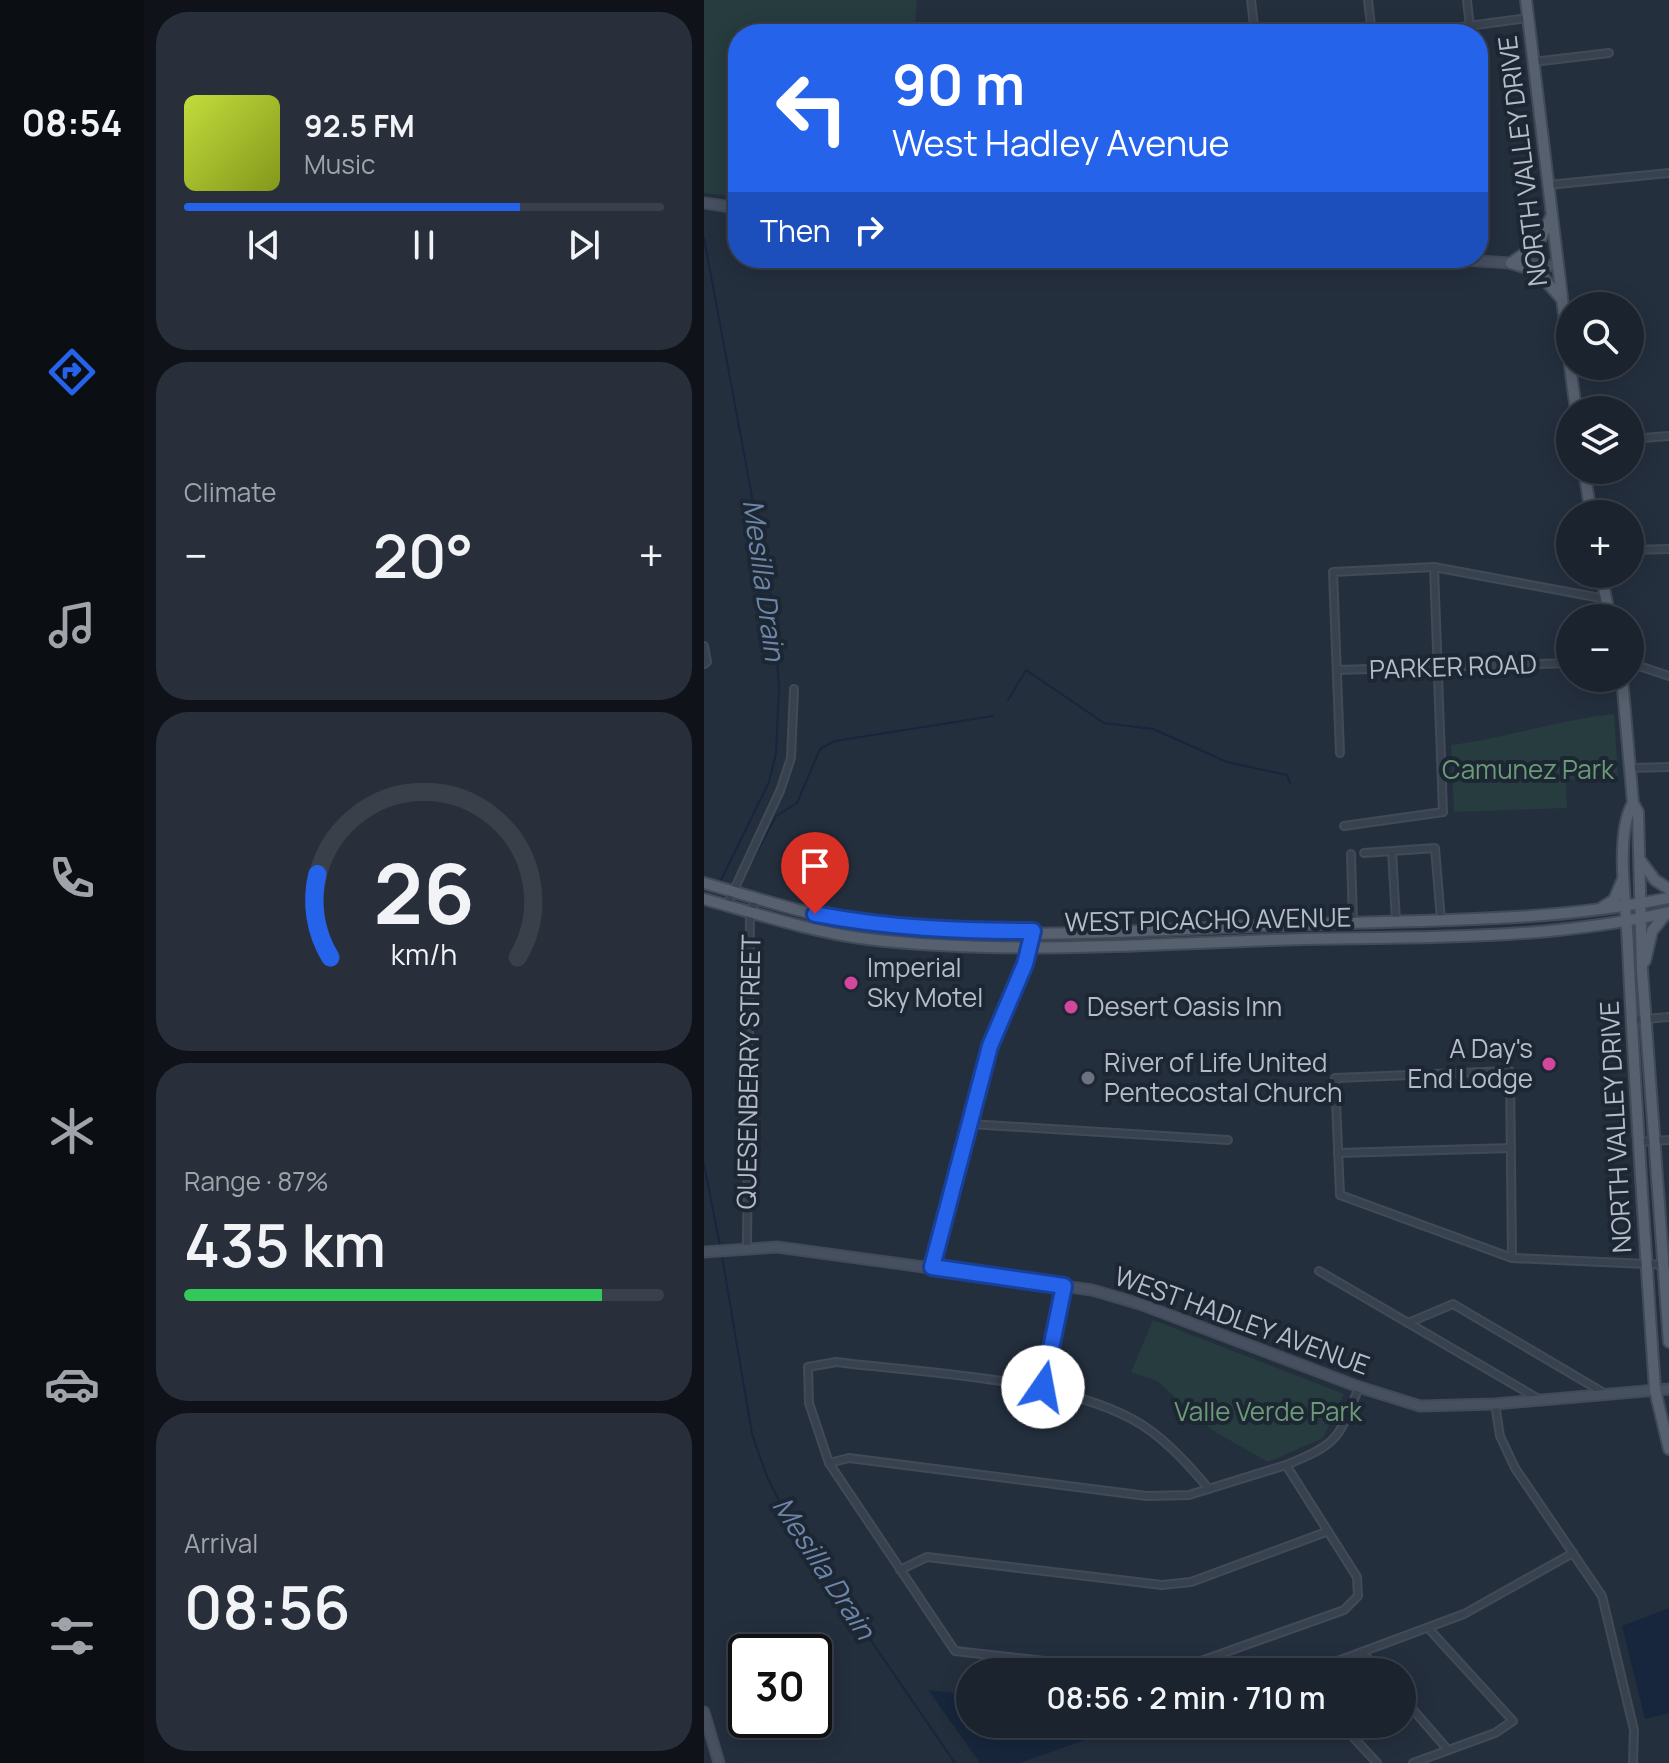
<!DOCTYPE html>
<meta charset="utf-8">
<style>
:root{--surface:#1b232e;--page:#282f3a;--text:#f1f3f6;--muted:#a0a4aa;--line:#39404a;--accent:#2563eb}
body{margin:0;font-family:Manrope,sans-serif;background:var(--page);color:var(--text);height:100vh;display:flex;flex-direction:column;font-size:30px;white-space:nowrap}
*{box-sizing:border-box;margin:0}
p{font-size:26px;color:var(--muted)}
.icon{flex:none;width:44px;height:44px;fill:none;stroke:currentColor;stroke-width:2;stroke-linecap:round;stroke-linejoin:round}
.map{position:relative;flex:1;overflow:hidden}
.panel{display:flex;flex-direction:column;gap:12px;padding:12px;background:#0f1319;width:560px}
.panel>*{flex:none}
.hud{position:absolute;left:24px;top:24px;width:760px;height:244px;border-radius:32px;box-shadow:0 4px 20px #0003,0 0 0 2px var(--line);background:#2563eb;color:#fff;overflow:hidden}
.tools{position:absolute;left:852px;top:292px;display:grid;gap:16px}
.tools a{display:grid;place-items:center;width:88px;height:88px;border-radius:50%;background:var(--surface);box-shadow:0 4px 20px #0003,0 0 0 2px var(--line);font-size:40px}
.speed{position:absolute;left:24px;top:1634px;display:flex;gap:16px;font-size:40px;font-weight:700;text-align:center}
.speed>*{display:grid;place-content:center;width:104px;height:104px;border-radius:50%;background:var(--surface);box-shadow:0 4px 20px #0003,0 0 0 2px var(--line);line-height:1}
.speed .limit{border:4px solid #111;border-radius:12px;background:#fff;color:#111}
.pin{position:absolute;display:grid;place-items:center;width:68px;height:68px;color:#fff;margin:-82px -34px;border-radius:50% 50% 50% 0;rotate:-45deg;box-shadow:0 0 8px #0007}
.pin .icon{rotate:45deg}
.me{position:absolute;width:88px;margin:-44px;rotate:12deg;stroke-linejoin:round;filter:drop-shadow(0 0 6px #0008)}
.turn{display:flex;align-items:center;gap:28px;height:168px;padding:0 32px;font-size:36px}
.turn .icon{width:104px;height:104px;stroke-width:2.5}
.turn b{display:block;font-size:56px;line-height:68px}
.then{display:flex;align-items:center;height:76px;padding:0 32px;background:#0003;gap:16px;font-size:30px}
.big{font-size:60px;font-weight:600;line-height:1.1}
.panel .widget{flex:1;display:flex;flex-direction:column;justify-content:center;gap:12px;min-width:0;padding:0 28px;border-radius:32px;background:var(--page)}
.panel .dial{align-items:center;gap:0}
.dial svg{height:208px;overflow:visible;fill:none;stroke:var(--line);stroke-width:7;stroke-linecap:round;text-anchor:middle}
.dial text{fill:var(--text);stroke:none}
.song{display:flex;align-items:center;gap:24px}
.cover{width:96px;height:96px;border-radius:12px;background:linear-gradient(135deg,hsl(70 70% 55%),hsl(70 70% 35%))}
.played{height:8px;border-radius:4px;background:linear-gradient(90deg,var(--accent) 70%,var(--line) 70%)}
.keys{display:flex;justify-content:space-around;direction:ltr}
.heat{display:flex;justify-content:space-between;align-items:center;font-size:44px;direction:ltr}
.charge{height:12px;border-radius:6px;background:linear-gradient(90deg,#34c759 87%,var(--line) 0)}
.trip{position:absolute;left:252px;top:1658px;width:460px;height:80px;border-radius:40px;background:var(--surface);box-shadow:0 4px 20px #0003,0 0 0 2px var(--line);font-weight:600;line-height:80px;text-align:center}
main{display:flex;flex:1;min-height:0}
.menu{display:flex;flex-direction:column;width:144px;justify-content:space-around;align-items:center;background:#0b0e12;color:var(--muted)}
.menu .icon{width:56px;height:56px}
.menu .selected{color:var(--accent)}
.menu b{font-size:36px;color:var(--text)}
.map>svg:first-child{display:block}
.green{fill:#263c3f}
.water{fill:#17263c}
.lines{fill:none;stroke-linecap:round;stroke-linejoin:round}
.stream{stroke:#17263c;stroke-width:2}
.street-casing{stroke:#414a57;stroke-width:10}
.secondary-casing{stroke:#414a57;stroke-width:13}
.primary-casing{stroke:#414a57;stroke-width:14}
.street{stroke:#38414e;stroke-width:6}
.secondary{stroke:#465061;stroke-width:9}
.primary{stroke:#56606e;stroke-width:10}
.route-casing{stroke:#184099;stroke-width:20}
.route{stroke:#2563eb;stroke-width:14}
.hotel-dot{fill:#d1479c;stroke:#1d2633;stroke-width:3}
.worship-dot{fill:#6b7280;stroke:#1d2633;stroke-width:3}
.labels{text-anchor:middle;stroke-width:8;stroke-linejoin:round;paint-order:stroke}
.street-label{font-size:26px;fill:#b4bcc9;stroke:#1d2633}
.park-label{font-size:26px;fill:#6b9a76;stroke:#1d2633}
.poi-label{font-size:26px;fill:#b4bcc9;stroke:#1d2633;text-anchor:start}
.water-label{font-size:28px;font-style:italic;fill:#6d86a8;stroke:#1d2633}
</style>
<main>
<nav class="menu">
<b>08:54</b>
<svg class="icon selected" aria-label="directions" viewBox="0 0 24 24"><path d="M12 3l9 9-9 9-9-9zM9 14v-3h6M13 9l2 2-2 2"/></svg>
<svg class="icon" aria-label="music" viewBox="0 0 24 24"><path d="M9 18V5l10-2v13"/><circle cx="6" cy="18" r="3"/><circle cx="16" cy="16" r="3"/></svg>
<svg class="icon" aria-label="phone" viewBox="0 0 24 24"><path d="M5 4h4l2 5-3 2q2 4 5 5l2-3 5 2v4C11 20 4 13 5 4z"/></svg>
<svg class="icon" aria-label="climate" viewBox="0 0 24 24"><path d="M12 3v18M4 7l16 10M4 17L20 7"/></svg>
<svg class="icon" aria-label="car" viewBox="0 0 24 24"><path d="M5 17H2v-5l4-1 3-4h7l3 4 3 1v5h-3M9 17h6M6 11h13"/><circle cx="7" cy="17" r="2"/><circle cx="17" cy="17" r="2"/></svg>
<svg class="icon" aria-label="filters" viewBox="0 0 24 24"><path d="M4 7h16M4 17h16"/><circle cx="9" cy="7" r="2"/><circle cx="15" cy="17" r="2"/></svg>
</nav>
<section class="panel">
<div class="widget">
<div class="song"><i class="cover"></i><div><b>92.5 FM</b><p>Music</p></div></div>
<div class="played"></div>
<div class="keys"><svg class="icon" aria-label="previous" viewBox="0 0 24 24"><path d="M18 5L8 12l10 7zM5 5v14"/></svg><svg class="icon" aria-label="pause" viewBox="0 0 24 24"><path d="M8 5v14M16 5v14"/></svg><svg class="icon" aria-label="next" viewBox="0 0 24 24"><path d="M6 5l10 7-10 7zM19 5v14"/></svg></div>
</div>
<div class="widget"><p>Climate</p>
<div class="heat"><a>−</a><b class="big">20°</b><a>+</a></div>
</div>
<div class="widget dial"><svg viewBox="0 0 100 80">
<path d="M14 69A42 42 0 1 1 86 69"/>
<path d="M14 69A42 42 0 0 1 9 37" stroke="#2563eb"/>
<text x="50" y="56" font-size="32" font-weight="700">26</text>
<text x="50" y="72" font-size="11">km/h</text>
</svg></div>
<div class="widget"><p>Range · 87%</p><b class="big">435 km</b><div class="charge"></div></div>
<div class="widget"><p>Arrival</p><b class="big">08:56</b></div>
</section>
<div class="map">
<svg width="965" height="1763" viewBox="0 0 965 1763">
<rect width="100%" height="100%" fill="#242f3e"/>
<g class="green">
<path d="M0,0H213L210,34H34V197L0,193Z"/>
<path d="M910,714L914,776L862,780L863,808L750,812L747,745C802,738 854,720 910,714Z"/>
<path d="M449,1320L640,1394L619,1438L564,1462L508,1430L453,1381L427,1372Z"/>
</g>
<g class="water">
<path d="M965,1608V1713L941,1719L918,1626Z"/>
<path d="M224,1690L266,1695V1724H426L316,1763H276Z"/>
</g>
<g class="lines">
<g class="stream">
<path d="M0,238L70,615L75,688L72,753L65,782L16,882"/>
<path d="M304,700L322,670L400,723L449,729L523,762L583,775L586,783"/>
<path d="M45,867L72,816L93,803L116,749L131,741L289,716"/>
<path d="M0,1164L16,1246"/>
<path d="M18,1256L48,1434L64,1479L87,1524L251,1763"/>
</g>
<defs>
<g id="street">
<path d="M547,0L551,34"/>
<path d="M664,0L668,34"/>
<path d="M763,1L767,34"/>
<path d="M705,34L824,18"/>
<path d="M829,62L905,53"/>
<path d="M844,185L965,173"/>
<path d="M926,439L965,436"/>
<path d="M926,550L965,549"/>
<path d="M0,646L3,662L0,664"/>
<path d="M926,663L965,676"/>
<path d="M633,670L866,663"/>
<path d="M636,753L629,572L730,567L902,599"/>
<path d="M926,768L965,767"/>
<path d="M640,826L739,812L730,567"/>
<path d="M688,851L692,921"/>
<path d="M660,853L731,848L737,920"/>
<path d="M647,854L649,922"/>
<path d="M23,905L76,791L87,758L90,689"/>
<path d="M928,1020L965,1017"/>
<path d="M266,1124L524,1140"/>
<path d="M935,1142L965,1140"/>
<path d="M634,1153L807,1148"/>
<path d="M43,1247L46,912L53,898"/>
<path d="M808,1258L806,1071L631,1078L636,1195L808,1258L965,1265"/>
<path d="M228,1267L286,1046L321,964L329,931"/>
<path d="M615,1271L833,1398"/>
<path d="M704,1323L749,1304L900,1393"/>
<path d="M339,1387L360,1286"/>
<path d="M791,1404L796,1436L811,1468L898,1596L930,1730L929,1763"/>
<path d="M125,1463L145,1458L443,1496L485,1495L582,1465L653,1577L654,1596L640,1610L466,1672"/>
<path d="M582,1465C635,1443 634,1440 655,1387"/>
<path d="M196,1570L223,1557L458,1585L487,1582L622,1532"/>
<path d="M660,1654L676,1672"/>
<path d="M439,1672L251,1651L125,1463L105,1403L104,1367L132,1362C221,1373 349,1377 428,1419C457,1434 484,1464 505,1489"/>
<path d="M604,1672L760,1614L869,1553"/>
<path d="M698,1697L744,1750"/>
<path d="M637,1724L673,1763"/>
<path d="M709,1763L791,1733L809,1721L725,1629"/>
</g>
<g id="secondary">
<path d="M0,203L34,208"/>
<path d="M728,258L853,266"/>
<path d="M0,1252L73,1247L388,1290L436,1304L655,1387L716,1406L791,1404L965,1389"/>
<path d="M0,1712L15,1763"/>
</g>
<g id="primary">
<path d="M822,0L866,364"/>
<path d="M807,263L834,244L848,215"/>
<path d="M807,263L833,271L856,297"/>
<path d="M866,366L872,410"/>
<path d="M880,470L887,514"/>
<path d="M897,574L906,618"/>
<path d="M918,678L929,803L934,812L938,970L965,1342"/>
<path d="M929,803C910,835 923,909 924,947C931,1095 941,1243 951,1390L965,1449"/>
<path d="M936,860L951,880L965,889"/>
<path d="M0,883C56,899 112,918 170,925C309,943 464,928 604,924C724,920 847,922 965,898"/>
<path d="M0,899C54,914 108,932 164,939C307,956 455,943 599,939C721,937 845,940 965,912"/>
<path d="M899,907L910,900L919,879"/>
<path d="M941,961L948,931L961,915"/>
</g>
</defs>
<use href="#street" class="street-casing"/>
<use href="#secondary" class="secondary-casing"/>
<use href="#primary" class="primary-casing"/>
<use href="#street" class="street"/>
<use href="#secondary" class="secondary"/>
<use href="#primary" class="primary"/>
</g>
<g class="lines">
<defs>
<path id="route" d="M111,914C184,928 254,931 329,931L321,964L286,1046L228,1267L360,1286L339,1387"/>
</defs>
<use href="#route" class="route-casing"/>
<use href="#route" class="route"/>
</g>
<g class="hotel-dot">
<circle cx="147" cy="983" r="8"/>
<circle cx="367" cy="1007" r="8"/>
<circle cx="845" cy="1064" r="8"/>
</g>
<circle class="worship-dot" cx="384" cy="1078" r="8"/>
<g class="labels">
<g class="street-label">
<text transform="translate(819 161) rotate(-97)" y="9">NORTH VALLEY DRIVE</text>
<text transform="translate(749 667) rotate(-2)" y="9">PARKER ROAD</text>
<text transform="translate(504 920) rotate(-1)" y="9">WEST PICACHO AVENUE</text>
<text transform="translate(45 1072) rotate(-89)" y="9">QUESENBERRY STREET</text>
<text transform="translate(912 1127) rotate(-93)" y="9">NORTH VALLEY DRIVE</text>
<text transform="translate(538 1321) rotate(20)" y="9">WEST HADLEY AVENUE</text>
</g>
<g class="park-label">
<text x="824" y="779">Camunez Park</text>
<text x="564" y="1421">Valle Verde Park</text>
</g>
<g class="poi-label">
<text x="163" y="977">Imperial<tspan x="163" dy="30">Sky Motel</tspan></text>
<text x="383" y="1016">Desert Oasis Inn</text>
<text x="829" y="1058" text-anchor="end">A Day's<tspan x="829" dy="30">End Lodge</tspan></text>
<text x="400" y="1072">River of Life United<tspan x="400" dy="30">Pentecostal Church</tspan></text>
</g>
<g class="water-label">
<text transform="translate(60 580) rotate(82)" y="10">Mesilla Drain</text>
<text transform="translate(120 1568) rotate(57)" y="10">Mesilla Drain</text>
</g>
</g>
</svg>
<div class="tools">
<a><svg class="icon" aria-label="search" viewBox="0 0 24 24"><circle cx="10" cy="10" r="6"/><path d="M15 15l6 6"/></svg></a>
<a><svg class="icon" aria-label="layers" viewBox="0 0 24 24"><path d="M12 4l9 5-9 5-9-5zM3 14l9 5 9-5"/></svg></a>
<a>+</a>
<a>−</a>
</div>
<div class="speed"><div class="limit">30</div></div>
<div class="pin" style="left:111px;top:914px;background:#d93025"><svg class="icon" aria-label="arrive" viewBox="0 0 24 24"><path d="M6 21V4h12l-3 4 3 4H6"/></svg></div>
<svg class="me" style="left:339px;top:1387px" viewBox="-20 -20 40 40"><circle r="19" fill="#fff"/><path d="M0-13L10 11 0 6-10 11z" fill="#2563eb"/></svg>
<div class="trip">08:56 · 2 min · 710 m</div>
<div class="hud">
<div class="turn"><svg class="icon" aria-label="left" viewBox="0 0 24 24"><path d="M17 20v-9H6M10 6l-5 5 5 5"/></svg><div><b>90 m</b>West Hadley Avenue</div></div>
<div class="then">Then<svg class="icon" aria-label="right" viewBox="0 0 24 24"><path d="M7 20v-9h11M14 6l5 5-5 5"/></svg></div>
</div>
</div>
</main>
